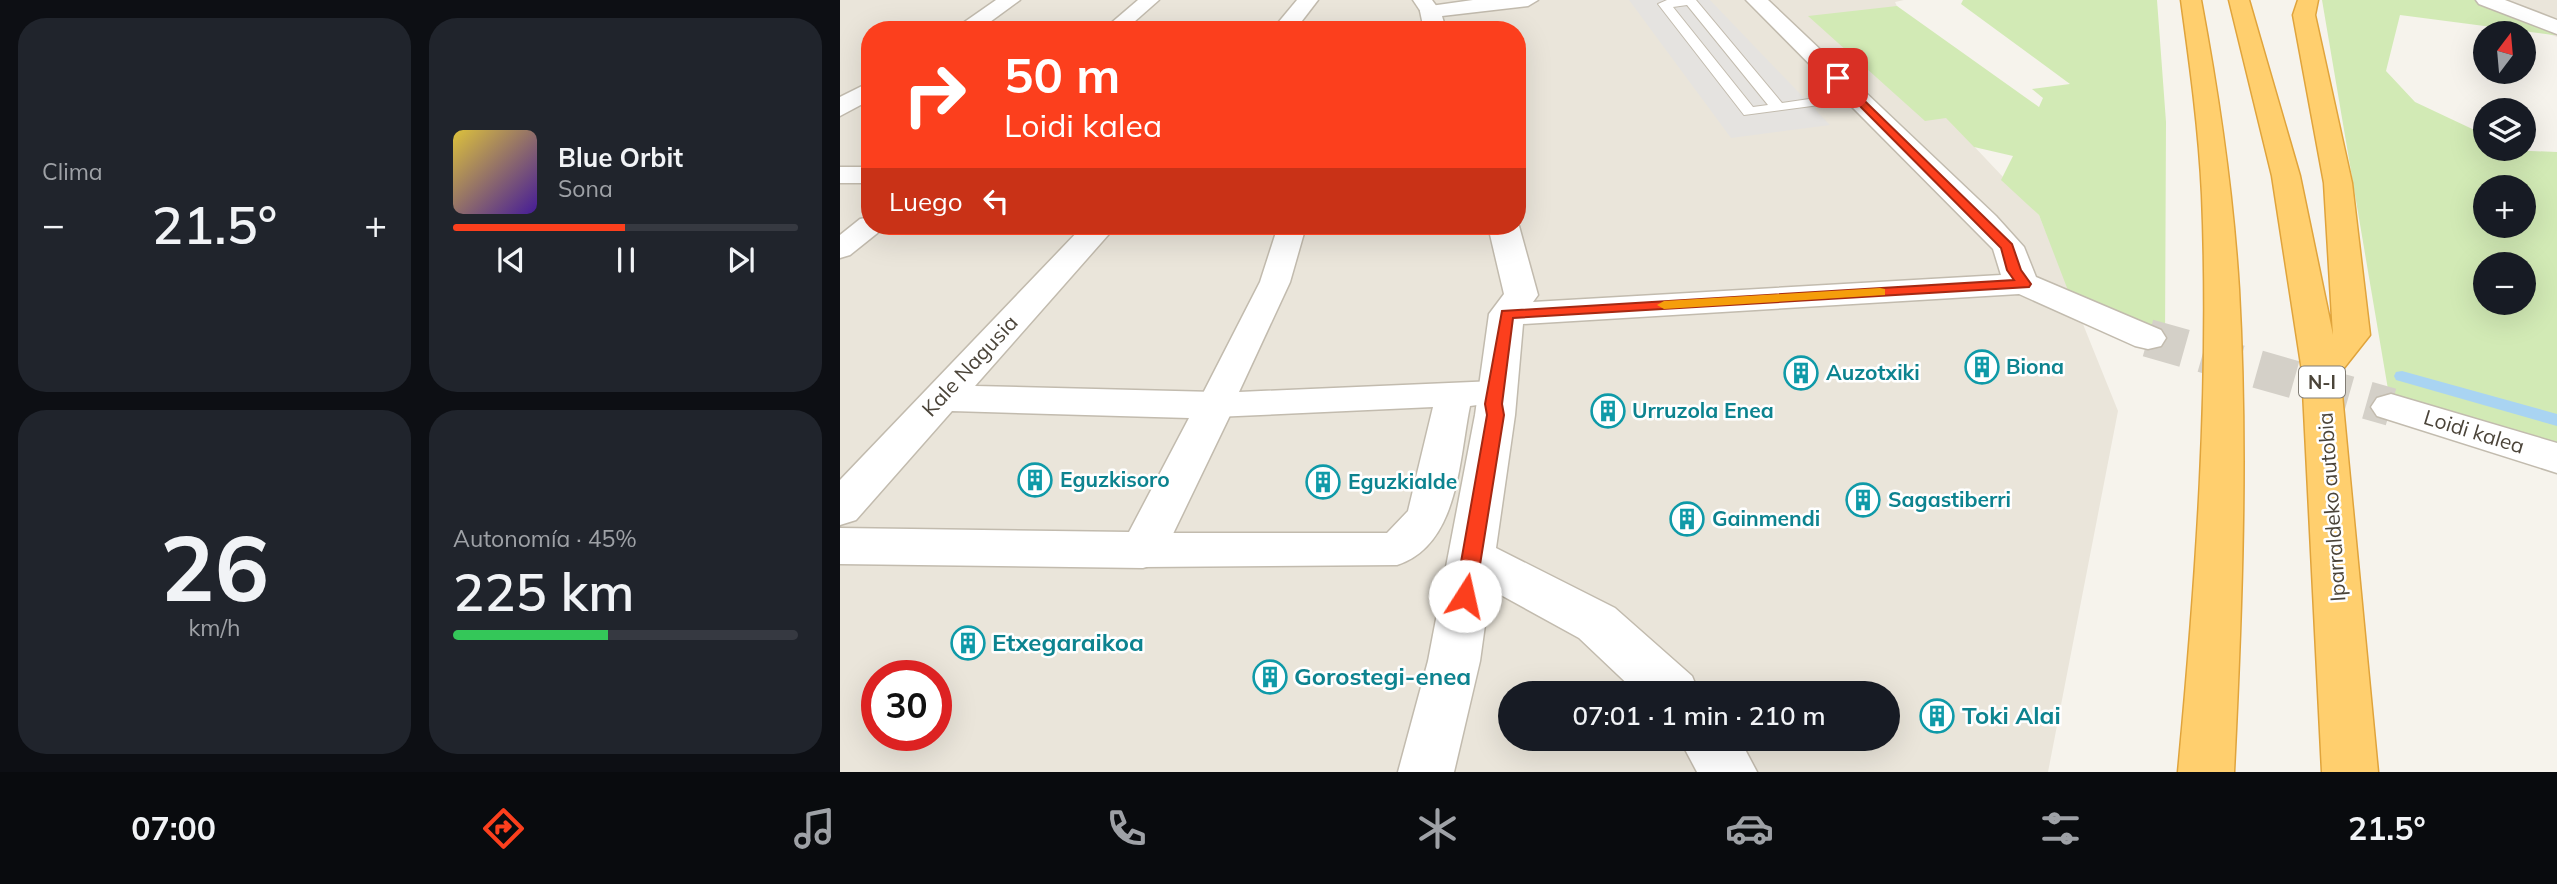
<!DOCTYPE html>
<html lang="es">
<meta charset="utf-8">
<style>
:root{--surface:#171b24;--page:#20242c;--text:#f1f3f6;--muted:#9ea1a6;--line:#363941;--accent:#fc3f1d}
body{margin:0;font-family:Mulish,sans-serif;background:var(--page);color:var(--text);height:100vh;display:flex;flex-direction:column;font-size:26px;white-space:nowrap}
*{box-sizing:border-box;margin:0}
p{font-size:23px;color:var(--muted)}
.icon{flex:none;width:38px;height:38px;fill:none;stroke:currentColor;stroke-width:2;stroke-linecap:round;stroke-linejoin:round}
.map{position:relative;flex:1;overflow:hidden}
.drawer{display:flex;flex-direction:column;gap:18px;padding:18px;background:#0d0f14;width:840px}
.drawer>*{flex:none}
.guide{position:absolute;left:21px;top:21px;width:665px;height:214px;border-radius:28px;box-shadow:0 7px 28px #0002;background:#fc3f1d;color:#fff;overflow:hidden}
.needle{width:46px;rotate:16deg}
.tools{position:absolute;left:1633px;top:21px;display:grid;gap:14px}
.tools a{display:grid;place-items:center;width:63px;height:63px;border-radius:50%;background:var(--surface);box-shadow:0 7px 28px #0002;font-size:35px}
.speed{position:absolute;left:21px;top:660px;display:flex;gap:14px;font-size:35px;font-weight:700;text-align:center}
.speed>*{display:grid;place-content:center;width:91px;height:91px;border-radius:50%;background:var(--surface);box-shadow:0 7px 28px #0002;line-height:1}
.speed .limit{border:10px solid #d22;background:#fff;color:#111}
.pin{position:absolute;display:grid;place-items:center;width:60px;height:60px;color:#fff;margin:-30px;border-radius:14px;box-shadow:0 4px 10px #0006}
.me{position:absolute;width:77px;margin:-38px;rotate:10deg;stroke-linejoin:round;filter:drop-shadow(0 0 5px #0008)}
.turn{display:flex;align-items:center;gap:24px;height:147px;padding:0 28px;font-size:32px}
.turn .icon{width:91px;height:91px;stroke-width:2.5}
.turn b{display:block;font-size:49px;line-height:60px}
.then{display:flex;align-items:center;height:66px;padding:0 28px;background:#0003;gap:14px;font-size:26px}
.big{font-size:52px;font-weight:600;line-height:1.1}
.drawer .card{flex:1;display:flex;flex-direction:column;justify-content:center;gap:10px;min-width:0;padding:0 24px;border-radius:28px;background:var(--page)}
.drawer .dial{align-items:center;gap:0}
.dial b{font-size:91px;line-height:1}
.song{display:flex;align-items:center;gap:21px}
.cover{width:84px;height:84px;border-radius:10px;background:linear-gradient(135deg,hsl(50 70% 55%),hsl(260 70% 35%))}
.played{height:7px;border-radius:4px;background:linear-gradient(90deg,var(--accent) 50%,var(--line) 50%)}
.keys{display:flex;justify-content:space-around;direction:ltr}
.heat{display:flex;justify-content:space-between;align-items:center;font-size:38px;direction:ltr}
.charge{height:10px;border-radius:5px;background:linear-gradient(90deg,#34c759 45%,var(--line) 0)}
.drawer .tiles{flex:1;display:grid;gap:18px;grid-template-columns:repeat(2,1fr)}
.trip{position:absolute;left:658px;top:681px;width:402px;height:70px;border-radius:35px;background:var(--surface);box-shadow:0 7px 28px #0002;font-weight:600;line-height:70px;text-align:center}
.menu{display:flex;height:112px;justify-content:space-around;align-items:center;background:#090b0e;color:var(--muted)}
.menu .icon{width:49px;height:49px}
.menu .selected{color:var(--accent)}
.menu b{font-size:32px;color:var(--text)}
main{display:flex;flex:1;min-height:0}
.map>svg:first-child{display:block}
.residential{fill:#eae5da;fill-rule:evenodd}
.green{fill:#d2eab5;fill-rule:evenodd}
.parking{fill:#e5e3e0}
.lines{fill:none;stroke-linecap:round;stroke-linejoin:round}
.stream{fill:#a9d4f2;fill-rule:evenodd}
.minor-tunnel{stroke:#d4d0c8;stroke-width:38;stroke-dasharray:38 19;stroke-linecap:butt}
.service-casing{stroke:#c2bbae;stroke-width:2}
.pedestrian-casing{stroke:#c2bbae;stroke-width:3}
.minor-casing{stroke:#c2bbae;stroke-width:3}
.motorway-casing{stroke:#e0a43c;stroke-width:3}
.service{fill:#fff;fill-rule:evenodd}
.pedestrian{fill:#fff;fill-rule:evenodd}
.minor{fill:#fff;fill-rule:evenodd}
.motorway{fill:#ffcf6e;fill-rule:evenodd}
.route{fill:#fc3f1d;stroke:#a42913;stroke-width:2}
.slow{fill:#f59e0b}
.labels{text-anchor:middle;stroke-width:5;stroke-linejoin:round;paint-order:stroke}
.shield{fill:#fff;stroke:#817c74;stroke-width:2}
.shield-label{font-size:19px;font-weight:bold;fill:#4b4439}
.street-label{font-size:21px;fill:#4b4439;stroke:#fff}
.culture-label{font-size:21px;font-weight:bold;fill:#0d838f;stroke:#fff;text-anchor:start}
.near-culture-label{font-size:24px;font-weight:bold;fill:#0d838f;stroke:#fff;text-anchor:start}
</style>
<main>
<section class="drawer">
<div class="tiles">
<div class="card"><p>Clima</p>
<div class="heat"><a>−</a><b class="big">21.5°</b><a>+</a></div>
</div>
<div class="card">
<div class="song"><i class="cover"></i><div><b>Blue Orbit</b><p>Sona</p></div></div>
<div class="played"></div>
<div class="keys"><svg class="icon" aria-label="previous" viewBox="0 0 24 24"><path d="M18 5L8 12l10 7zM5 5v14"/></svg><svg class="icon" aria-label="pause" viewBox="0 0 24 24"><path d="M8 5v14M16 5v14"/></svg><svg class="icon" aria-label="next" viewBox="0 0 24 24"><path d="M6 5l10 7-10 7zM19 5v14"/></svg></div>
</div>
<div class="card dial"><b>26</b><p>km/h</p></div>
<div class="card"><p>Autonomía · 45%</p><b class="big">225 km</b><div class="charge"></div></div>
</div>
</section>
<div class="map">
<svg width="1717" height="772" viewBox="0 0 1717 772">
<rect width="100%" height="100%" fill="#f6f3ec"/>
<g class="residential">
<path d="M0,0H1064L1055,2L1111,122L1199,215L1278,411L1208,772H0ZM30,30H677V226H30ZM37,676H96V735H37ZM670,693H1048V738H670Z"/>
<path d="M1620,0H1717V37L1635,7Z"/>
</g>
<g class="green">
<path d="M1123,0H1317L1326,122L1325,343L1234,306L1199,215L1161,180L1173,156L1134,147L1106,118L1085,121L968,16L1057,6L1199,107L1203,98L1192,89L1230,84L1121,4Z"/>
<path d="M1482,0H1649L1717,27V35H1713L1560,15L1546,71L1575,102L1645,135V149L1717,152V454L1551,407ZM1645,187H1684V226H1645ZM1645,264H1684V303H1645Z"/>
</g>
<path class="parking" d="M789,0H870L990,125L891,138Z"/>
<g class="lines">
<path class="stream" d="M1562,371L1717,414V426L1556,380L1554,376L1556,372Z"/>
<path class="minor-tunnel" d="M1308,338L1551,407"/>
<defs>
<path id="service" d="M827,0H856L942,103L1017,92L1024,96L1017,100L904,115L818,4ZM847,5L928,105L913,107L833,7Z"/>
<g id="pedestrian">
<path d="M298,0H319L285,30H263Z"/>
<path d="M573,0H592L600,11L597,15H583Z"/>
<rect x="0" y="167" width="30" height="16"/>
<path d="M30,217V226H44L40,231L10,255L0,258V235L20,219Z"/>
<path d="M438,226H466L450,282L399,392L655,381L667,385L673,393L667,401L630,406C619,459 619,545 557,565L303,567L288,562L282,550L288,538L303,533H547L568,511L593,407L375,417L362,413L357,405L420,282Z"/>
</g>
<g id="minor">
<path d="M156,0H180L139,30H113Z"/>
<path d="M457,0H478L455,30H432Z"/>
<path d="M633,0H698L688,6L602,16L606,30H584L580,11L583,7Z"/>
<path d="M906,0H928L1156,216L1184,247L1196,277L1321,330L1326,338L1321,346L1308,349L1295,346L1179,294L683,324L675,415L656,548L775,608L852,676L859,693H797L739,638L650,589L640,661L614,772H558L588,661L635,415L649,314L664,294L648,226H679L698,295L693,302L1161,275L1153,249Z"/>
<path d="M1636,0H1665L1717,20V34L1639,4Z"/>
<path d="M30,82V100L0,116V97Z"/>
<path d="M243,226H276L135,386L375,392L389,396L395,405L319,563L303,568L0,564V528L289,532L349,418L112,411L16,520L0,525V480Z"/>
<path d="M1551,394L1717,443V473L1537,416L1531,407L1537,398Z"/>
<path d="M839,738H899L917,772H857Z"/>
</g>
<g id="motorway">
<path d="M1341,0H1361C1379,96 1393,192 1399,289C1408,450 1402,611 1394,772H1338C1356,580 1370,388 1362,195C1359,130 1350,65 1341,0Z"/>
<path d="M1389,0H1409L1460,176L1493,335L1484,183L1453,15L1458,0H1478L1475,15L1512,183L1530,335L1500,373L1538,772H1482L1462,371L1432,176Z"/>
</g>
</defs>
<use href="#service" class="service-casing"/>
<use href="#pedestrian" class="pedestrian-casing"/>
<use href="#minor" class="minor-casing"/>
<use href="#motorway" class="motorway-casing"/>
<use href="#service" class="service"/>
<use href="#pedestrian" class="pedestrian"/>
<use href="#minor" class="minor"/>
<use href="#motorway" class="motorway"/>
</g>
<path class="route" d="M998,75L1172,244L1181,270L1191,284L1189,287L673,318L662,404L664,415L635,596L632,601H618L615,596L647,415L645,404L662,311L1174,280L1167,270L1161,248L995,81Z"/>
<path class="slow" d="M1040,288L1045,289V295L824,309L817,305L824,301Z"/>
<defs>
<symbol id="building-ring" viewBox="-11 -11 22 22"><circle r="9.5" fill="#fff" stroke="#0f9aa8" stroke-width="1.5"/><path d="M-4-6H4V6H1V3H-1V6H-4ZM-2.5-4.3h1.7v1.8h-1.7ZM.8-4.3h1.7v1.8H.8ZM-2.5-1h1.7V.8h-1.7ZM.8-1h1.7V.8H.8Z" fill="#0f9aa8"/></symbol>
</defs>
<g fill-rule="evenodd">
<use href="#building-ring" x="1123" y="348" width="38" height="38"/>
<use href="#building-ring" x="942" y="354" width="38" height="38"/>
<use href="#building-ring" x="749" y="392" width="38" height="38"/>
<use href="#building-ring" x="176" y="461" width="38" height="38"/>
<use href="#building-ring" x="464" y="463" width="38" height="38"/>
<use href="#building-ring" x="1004" y="481" width="38" height="38"/>
<use href="#building-ring" x="828" y="500" width="38" height="38"/>
<use href="#building-ring" x="109" y="624" width="38" height="38"/>
<use href="#building-ring" x="411" y="658" width="38" height="38"/>
<use href="#building-ring" x="1078" y="697" width="38" height="38"/>
</g>
<g class="labels">
<rect class="shield" x="1459" y="366.5" width="46" height="31" rx="5"/>
<g class="shield-label">
<text x="1482" y="389">N-I</text>
</g>
<g class="street-label">
<text transform="translate(130 366) rotate(-47)" y="7">Kale Nagusia</text>
<text transform="translate(1634 432) rotate(17)" y="7">Loidi kalea</text>
<text transform="translate(1492 507) rotate(-94)" y="7">Iparraldeko autobia</text>
</g>
<g class="culture-label">
<text x="1166" y="374">Biona</text>
<text x="986" y="380">Auzotxiki</text>
<text x="792" y="418">Urruzola Enea</text>
<text x="220" y="487">Eguzkisoro</text>
<text x="508" y="489">Eguzkialde</text>
<text x="1048" y="507">Sagastiberri</text>
<text x="872" y="526">Gainmendi</text>
</g>
<g class="near-culture-label">
<text x="152" y="651">Etxegaraikoa</text>
<text x="454" y="685">Gorostegi-enea</text>
<text x="1122" y="724">Toki Alai</text>
</g>
</g>
</svg>
<div class="tools">
<a><svg class="needle" viewBox="-14 -14 28 28"><path d="M0-13l5 13h-10z" fill="#e53935"/><path d="M0 13l5-13h-10z" fill="#9ea1a6"/></svg></a>
<a><svg class="icon" aria-label="layers" viewBox="0 0 24 24"><path d="M12 4l9 5-9 5-9-5zM3 14l9 5 9-5"/></svg></a>
<a>+</a>
<a>−</a>
</div>
<div class="speed"><div class="limit">30</div></div>
<div class="pin" style="left:998px;top:78px;background:#d93025"><svg class="icon" aria-label="arrive" viewBox="0 0 24 24"><path d="M6 21V4h12l-3 4 3 4H6"/></svg></div>
<svg class="me" style="left:625px;top:596px" viewBox="-20 -20 40 40"><circle r="19" fill="#fff"/><path d="M0-13L10 11 0 6-10 11z" fill="#fc3f1d"/></svg>
<div class="trip">07:01 · 1 min · 210 m</div>
<div class="guide">
<div class="turn"><svg class="icon" aria-label="right" viewBox="0 0 24 24"><path d="M7 20v-9h11M14 6l5 5-5 5"/></svg><div><b>50 m</b>Loidi kalea</div></div>
<div class="then">Luego<svg class="icon" aria-label="left" viewBox="0 0 24 24"><path d="M17 20v-9H6M10 6l-5 5 5 5"/></svg></div>
</div>
</div>
</main>
<nav class="menu">
<b>07:00</b>
<svg class="icon selected" aria-label="directions" viewBox="0 0 24 24"><path d="M12 3l9 9-9 9-9-9zM9 14v-3h6M13 9l2 2-2 2"/></svg>
<svg class="icon" aria-label="music" viewBox="0 0 24 24"><path d="M9 18V5l10-2v13"/><circle cx="6" cy="18" r="3"/><circle cx="16" cy="16" r="3"/></svg>
<svg class="icon" aria-label="phone" viewBox="0 0 24 24"><path d="M5 4h4l2 5-3 2q2 4 5 5l2-3 5 2v4C11 20 4 13 5 4z"/></svg>
<svg class="icon" aria-label="climate" viewBox="0 0 24 24"><path d="M12 3v18M4 7l16 10M4 17L20 7"/></svg>
<svg class="icon" aria-label="car" viewBox="0 0 24 24"><path d="M5 17H2v-5l4-1 3-4h7l3 4 3 1v5h-3M9 17h6M6 11h13"/><circle cx="7" cy="17" r="2"/><circle cx="17" cy="17" r="2"/></svg>
<svg class="icon" aria-label="filters" viewBox="0 0 24 24"><path d="M4 7h16M4 17h16"/><circle cx="9" cy="7" r="2"/><circle cx="15" cy="17" r="2"/></svg>
<b>21.5°</b>
</nav>
